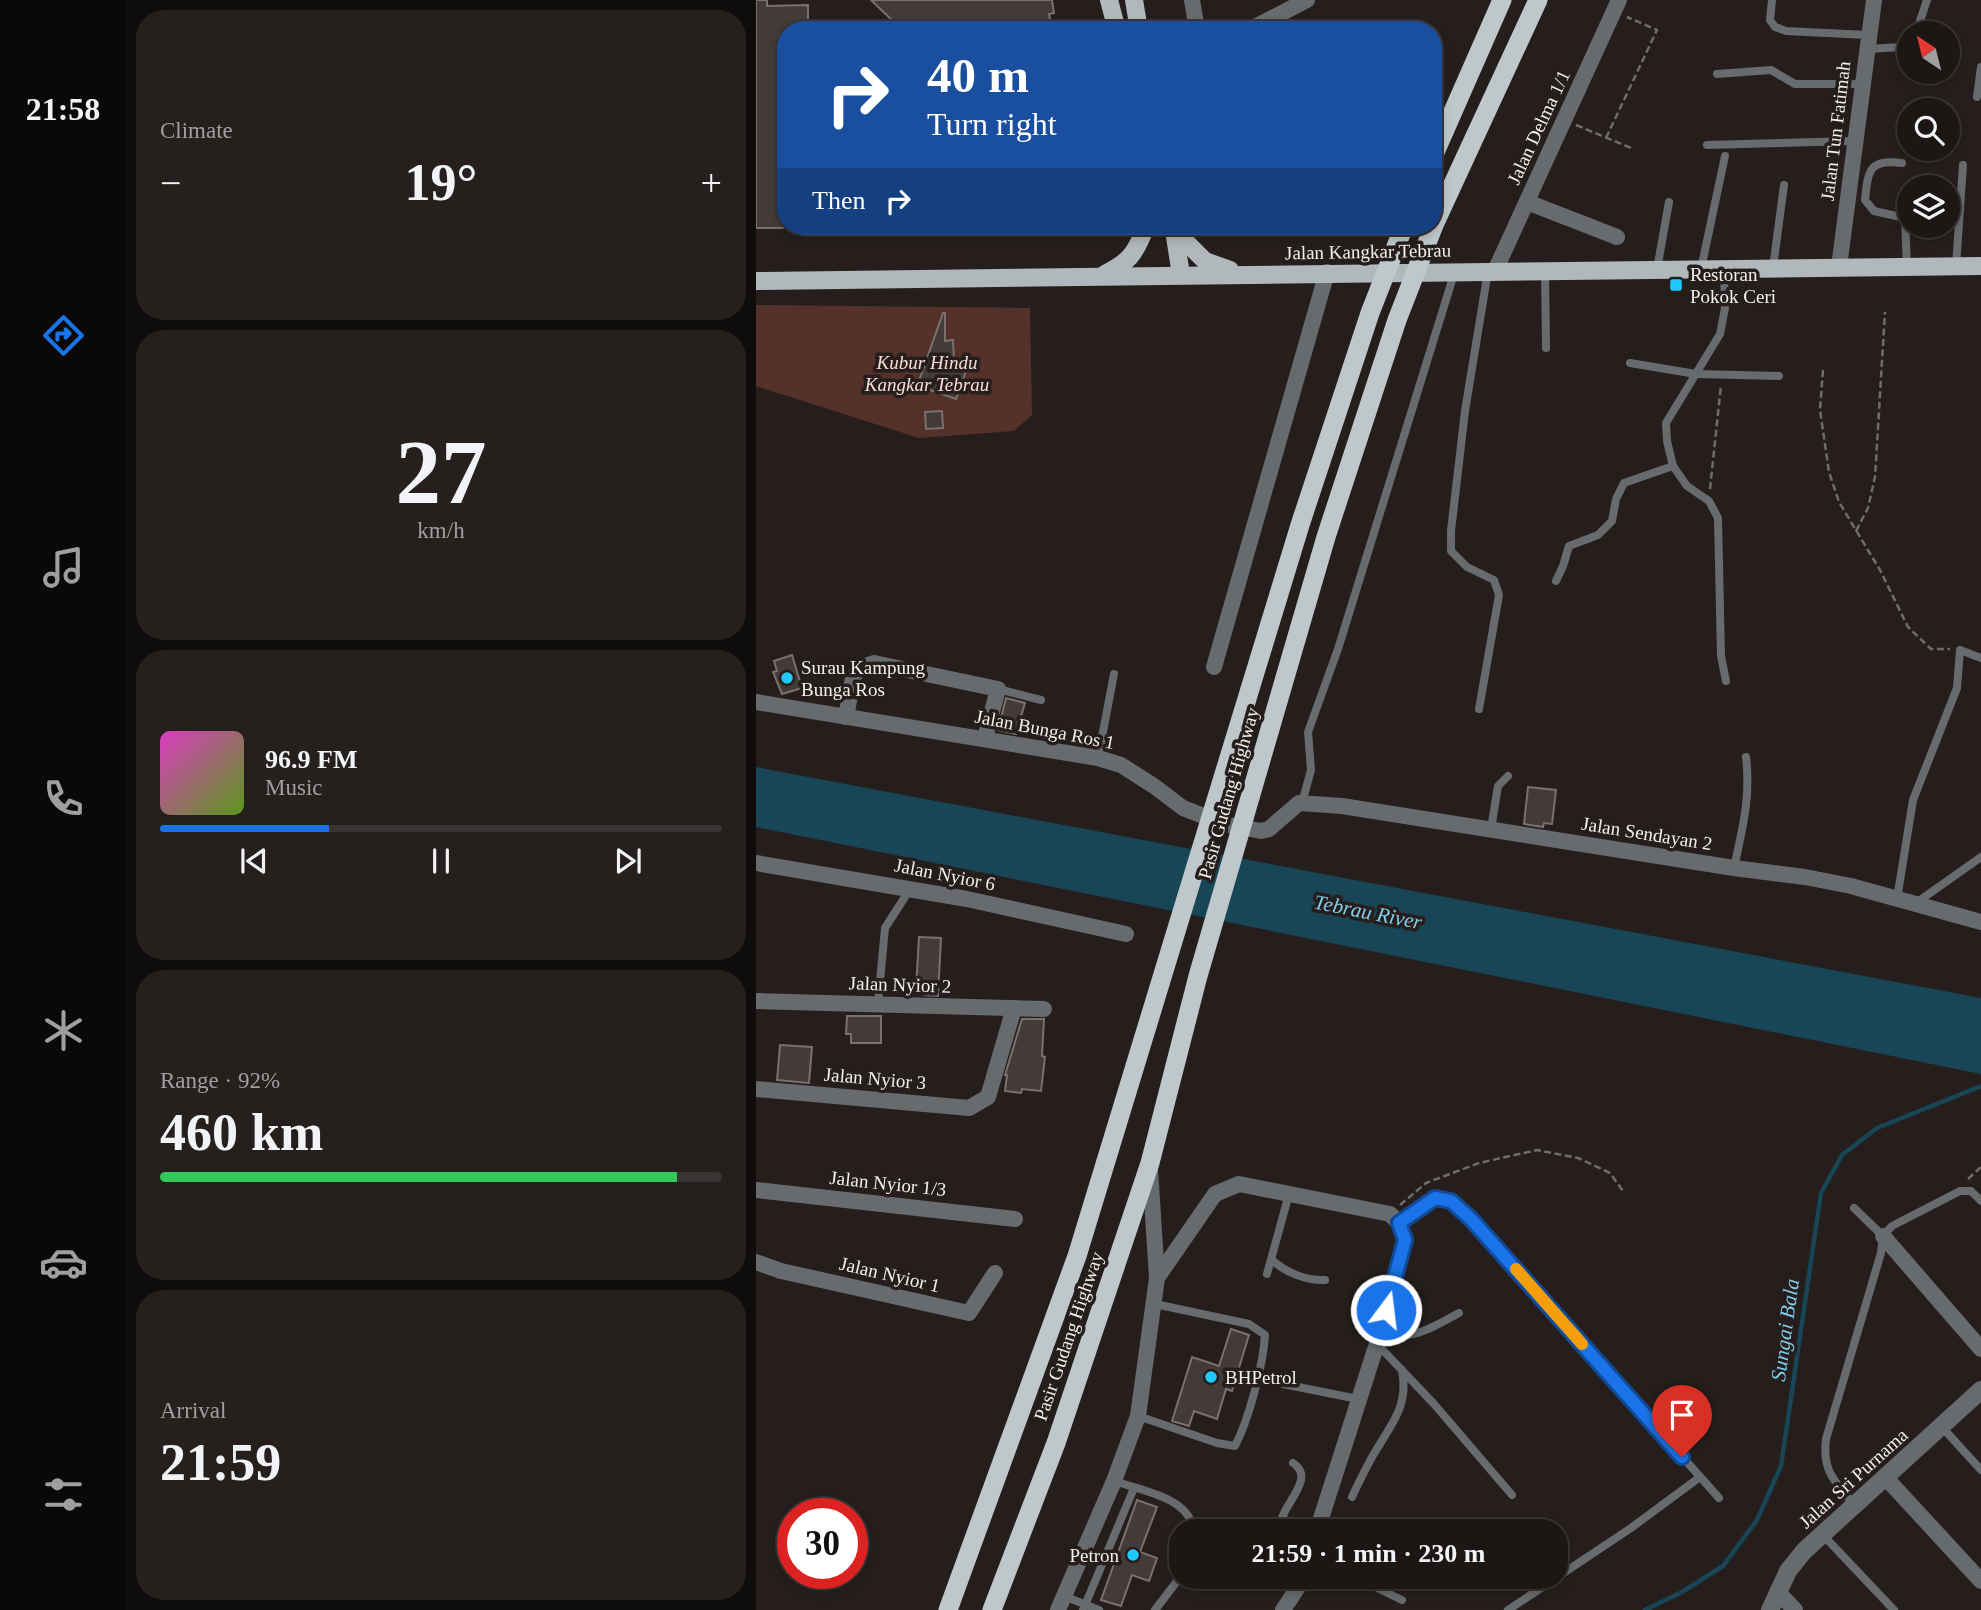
<!DOCTYPE html>
<meta charset="utf-8">
<style>
:root{--surface:#1c1615;--page:#251f1e;--text:#f1f3f6;--muted:#a09fa0;--line:#3a3534;--accent:#1a73e8}
body{margin:0;font-family:"Times New Roman",serif;background:var(--page);color:var(--text);height:100vh;display:flex;flex-direction:column;font-size:26px;white-space:nowrap}
*{box-sizing:border-box;margin:0}
p{font-size:23px;color:var(--muted)}
.icon{flex:none;width:38px;height:38px;fill:none;stroke:currentColor;stroke-width:2;stroke-linecap:round;stroke-linejoin:round}
.map{position:relative;flex:1;overflow:hidden}
.panel{display:flex;flex-direction:column;gap:10px;padding:10px;background:#0f0c0c;width:630px}
.panel>*{flex:none}
.hud{position:absolute;left:21px;top:21px;width:665px;height:214px;border-radius:28px;box-shadow:0 4px 10px #0003,0 0 0 2px var(--line);background:#1a4fa0;color:#fff;overflow:hidden}
.needle{width:46px;rotate:325deg}
.tools{position:absolute;left:1141px;top:21px;display:grid;gap:14px}
.tools a{display:grid;place-items:center;width:63px;height:63px;border-radius:50%;background:var(--surface);box-shadow:0 4px 10px #0003,0 0 0 2px var(--line);font-size:35px}
.speed{position:absolute;left:21px;top:1498px;display:flex;gap:14px;font-size:35px;font-weight:700;text-align:center}
.speed>*{display:grid;place-content:center;width:91px;height:91px;border-radius:50%;background:var(--surface);box-shadow:0 4px 10px #0003,0 0 0 2px var(--line);line-height:1}
.speed .limit{border:10px solid #d22;background:#fff;color:#111}
.pin{position:absolute;display:grid;place-items:center;width:60px;height:60px;color:#fff;margin:-72px -30px;border-radius:50% 50% 50% 0;rotate:-45deg;box-shadow:0 0 7px #0007}
.pin .icon{rotate:45deg}
.me{position:absolute;width:77px;margin:-38px;rotate:15deg;stroke-linejoin:round;filter:drop-shadow(0 0 5px #0008)}
.turn{display:flex;align-items:center;gap:24px;height:147px;padding:0 35px;font-size:32px}
.turn .icon{width:91px;height:91px;stroke-width:2.5}
.turn b{display:block;font-size:49px;line-height:60px}
.then{display:flex;align-items:center;height:66px;padding:0 35px;background:#0003;gap:14px;font-size:26px}
.big{font-size:52px;font-weight:700;line-height:1.1}
.panel .widget{flex:1;display:flex;flex-direction:column;justify-content:center;gap:10px;min-width:0;padding:0 24px;border-radius:28px;background:var(--page)}
.panel .dial{align-items:center;gap:0}
.dial b{font-size:91px;line-height:1}
.song{display:flex;align-items:center;gap:21px}
.cover{width:84px;height:84px;border-radius:10px;background:linear-gradient(135deg,hsl(310 70% 55%),hsl(90 70% 35%))}
.played{height:7px;border-radius:4px;background:linear-gradient(90deg,var(--accent) 30%,var(--line) 30%)}
.keys{display:flex;justify-content:space-around;direction:ltr}
.heat{display:flex;justify-content:space-between;align-items:center;font-size:38px;direction:ltr}
.charge{height:10px;border-radius:5px;background:linear-gradient(90deg,#34c759 92%,var(--line) 0)}
.trip{position:absolute;left:413px;top:1519px;width:399px;height:70px;border-radius:28px;background:var(--surface);box-shadow:0 4px 10px #0003,0 0 0 2px var(--line);font-weight:700;line-height:70px;text-align:center}
main{display:flex;flex:1;min-height:0}
.tab-bar{display:flex;flex-direction:column;width:126px;justify-content:space-around;align-items:center;background:#0b0908;color:var(--muted)}
.tab-bar .icon{width:49px;height:49px}
.tab-bar .active{color:var(--accent)}
.tab-bar b{font-size:32px;color:var(--text)}
.map>svg:first-child{display:block}
.green{fill:#543229}
.water{fill:#184657}
.lines{fill:none;stroke-linecap:round;stroke-linejoin:round}
.stream{stroke:#184657;stroke-width:4.5}
.building{fill:#433b39;stroke:#7a716f;stroke-width:2}
.path{stroke:#716b6a;stroke-width:2.5;stroke-dasharray:7 3.5;stroke-linecap:butt}
.service{stroke:#676b6d;stroke-width:8}
.minor{stroke:#676b6d;stroke-width:16}
.tertiary{stroke:#676b6d;stroke-width:18}
.primary{stroke:#b0b8bb;stroke-width:18}
.trunk{stroke:#bec7ca;stroke-width:19}
.route-casing{stroke:#114b97;stroke-width:18}
.route{stroke:#1a73e8;stroke-width:12}
.slow{stroke:#f59e0b;stroke-width:12}
.poi-dot{fill:#1fc9fd;stroke:#251e1c;stroke-width:2.5}
.labels{text-anchor:middle;stroke-width:7;stroke-linejoin:round;paint-order:stroke}
.street-label{font-size:19px;fill:#f4efee;stroke:#251e1c}
.poi-label{font-size:19px;fill:#f4efee;stroke:#251e1c;text-anchor:start}
.park-label{font-size:19px;font-style:italic;fill:#fadcd4;stroke:#251e1c}
.water-label{font-size:21px;font-style:italic;fill:#82ceed;stroke:#251e1c}
</style>
<main>
<nav class="tab-bar">
<b>21:58</b>
<svg class="icon active" aria-label="directions" viewBox="0 0 24 24"><path d="M12 3l9 9-9 9-9-9zM9 14v-3h6M13 9l2 2-2 2"/></svg>
<svg class="icon" aria-label="music" viewBox="0 0 24 24"><path d="M9 18V5l10-2v13"/><circle cx="6" cy="18" r="3"/><circle cx="16" cy="16" r="3"/></svg>
<svg class="icon" aria-label="phone" viewBox="0 0 24 24"><path d="M5 4h4l2 5-3 2q2 4 5 5l2-3 5 2v4C11 20 4 13 5 4z"/></svg>
<svg class="icon" aria-label="climate" viewBox="0 0 24 24"><path d="M12 3v18M4 7l16 10M4 17L20 7"/></svg>
<svg class="icon" aria-label="car" viewBox="0 0 24 24"><path d="M5 17H2v-5l4-1 3-4h7l3 4 3 1v5h-3M9 17h6M6 11h13"/><circle cx="7" cy="17" r="2"/><circle cx="17" cy="17" r="2"/></svg>
<svg class="icon" aria-label="filters" viewBox="0 0 24 24"><path d="M4 7h16M4 17h16"/><circle cx="9" cy="7" r="2"/><circle cx="15" cy="17" r="2"/></svg>
</nav>
<section class="panel">
<div class="widget"><p>Climate</p>
<div class="heat"><a>−</a><b class="big">19°</b><a>+</a></div>
</div>
<div class="widget dial"><b>27</b><p>km/h</p></div>
<div class="widget">
<div class="song"><i class="cover"></i><div><b>96.9 FM</b><p>Music</p></div></div>
<div class="played"></div>
<div class="keys"><svg class="icon" aria-label="previous" viewBox="0 0 24 24"><path d="M18 5L8 12l10 7zM5 5v14"/></svg><svg class="icon" aria-label="pause" viewBox="0 0 24 24"><path d="M8 5v14M16 5v14"/></svg><svg class="icon" aria-label="next" viewBox="0 0 24 24"><path d="M6 5l10 7-10 7zM19 5v14"/></svg></div>
</div>
<div class="widget"><p>Range · 92%</p><b class="big">460 km</b><div class="charge"></div></div>
<div class="widget"><p>Arrival</p><b class="big">21:59</b></div>
</section>
<div class="map">
<svg width="1225" height="1610" viewBox="0 0 1225 1610">
<rect width="100%" height="100%" fill="#251e1c"/>
<path class="green" d="M0,305L274,308L276,415L258,431L163,438L0,386Z"/>
<path class="water" d="M0,767L1225,998V1074L0,827Z"/>
<g class="lines">
<path class="stream" d="M889,1610L926,1592L967,1566L1001,1520L1025,1466L1065,1193L1086,1155L1121,1128L1225,1086"/>
</g>
<g class="building">
<path d="M0,0H11V6L52,5V30H30V228H0Z"/>
<path d="M115,0H296L298,13L293,14L296,30H168L167,23L142,26Z"/>
<path d="M187,313H189V341L197,340L198,361L204,363L203,369L210,371L200,399L171,389L172,385L163,381Z"/>
<path d="M186,411L187,428L170,429L169,412Z"/>
<path d="M36,655L46,688L26,694L17,672L21,671L18,661Z"/>
<path d="M250,698L269,703L260,734L242,730Z"/>
<path d="M772,787L800,790L796,824L788,823L787,827L768,824Z"/>
<path d="M163,937L185,938L182,996L168,995L169,989L160,988Z"/>
<path d="M91,1016H125V1043H95V1034H90Z"/>
<path d="M266,1019H288L286,1056L289,1057L285,1091L266,1089L265,1093L249,1091L251,1075H249Z"/>
<path d="M24,1045L56,1047L53,1083L21,1080Z"/>
<path d="M475,1329L493,1335L476,1391L470,1389L461,1419L438,1411L433,1426L416,1421L436,1357L463,1366Z"/>
<path d="M381,1500L401,1507L384,1552L401,1558L393,1581L376,1575L365,1606L345,1600Z"/>
</g>
<g class="lines">
<g class="path">
<path d="M820,125L875,148"/>
<path d="M850,138L901,30L871,17"/>
<path d="M1067,370L1064,410L1073,472L1083,502L1124,570L1152,627L1175,649H1194"/>
<path d="M954,489L965,385"/>
<path d="M1100,531L1112,508L1119,477L1129,312"/>
<path d="M1212,1179L1225,1167"/>
<path d="M644,1205L670,1183L723,1163L781,1150L822,1158L854,1173L867,1191"/>
</g>
<g class="service">
<path d="M1016,0L1014,20L1019,27L1030,31L1111,35"/>
<path d="M1160,33L1171,0"/>
<path d="M1112,49L1145,47L1153,43"/>
<path d="M961,74L1015,70L1039,84H1106"/>
<path d="M1221,97L1225,67"/>
<path d="M951,145L1099,141"/>
<path d="M1146,163C1113,159 1112,170 1109,200L1118,211L1149,218L1151,267"/>
<path d="M1200,266L1207,165"/>
<path d="M1017,268L1028,185"/>
<path d="M901,269L913,202"/>
<path d="M945,269L969,156"/>
<path d="M968,269L969,308L964,334L910,423L911,441L917,466L931,486L953,501L962,518L965,656L970,681"/>
<path d="M789,270L790,348"/>
<path d="M874,363L940,374L1023,376"/>
<path d="M800,581L807,566L813,546L842,535L856,521L860,499L868,483L917,466"/>
<path d="M242,689L285,700"/>
<path d="M723,709L743,595L738,580L711,567L695,551V531L709,411L732,271"/>
<path d="M342,758L358,674"/>
<path d="M546,803L555,770L552,732L582,649L698,274"/>
<path d="M735,829L742,786L752,776"/>
<path d="M978,868C986,829 995,799 990,757"/>
<path d="M1141,899L1157,800L1201,688L1204,650L1225,658"/>
<path d="M1160,903L1225,857"/>
<path d="M122,1003L129,928L154,889"/>
<path d="M1098,1208L1127,1236"/>
<path d="M643,1223L679,1198L695,1201L715,1219L963,1498"/>
<path d="M516,1260C529,1272 550,1281 569,1280"/>
<path d="M511,1274L533,1194"/>
<path d="M624,1334C658,1340 674,1329 703,1313"/>
<path d="M621,1344L678,1404L756,1495"/>
<path d="M527,1384L602,1399"/>
<path d="M382,1416L461,1443L479,1446C493,1419 507,1366 509,1335L493,1324L399,1304"/>
<path d="M1185,1426L1225,1470"/>
<path d="M537,1463C559,1477 531,1501 526,1518L550,1531"/>
<path d="M358,1481C384,1490 436,1498 437,1531"/>
<path d="M596,1497C603,1482 610,1467 619,1452C636,1423 653,1406 646,1370"/>
<path d="M1098,1505C1079,1481 1066,1472 1070,1439L1125,1253L1127,1236L1136,1226L1204,1191H1215L1225,1201"/>
<path d="M1066,1534L1138,1610"/>
<path d="M599,1577L646,1600"/>
<path d="M308,1596L343,1610"/>
<path d="M327,1610L378,1488"/>
<path d="M399,1610L425,1576"/>
<path d="M752,1610L875,1528L944,1477"/>
</g>
<g class="minor">
<path d="M436,0L441,30"/>
<path d="M493,30L551,0"/>
<path d="M771,202L861,237"/>
<path d="M1083,267L1118,0"/>
<path d="M739,271L863,0"/>
<path d="M458,667L571,272"/>
<path d="M0,702L342,758L365,765L398,786L427,808L468,824L505,831L513,829L543,803L586,806L978,868L1049,877L1095,886L1225,922"/>
<path d="M90,717L97,678L103,668L118,663L242,689L229,738"/>
<path d="M0,863L211,899L370,934"/>
<path d="M0,1001L288,1009"/>
<path d="M0,1089L213,1108L232,1097L258,1008"/>
<path d="M394,1169L401,1278"/>
<path d="M0,1190L259,1219"/>
<path d="M1127,1236L1225,1349"/>
<path d="M0,1262L25,1271L213,1313L239,1273"/>
<path d="M1129,1477L1225,1581"/>
<path d="M1022,1592L1039,1610"/>
<path d="M302,1610L358,1481L382,1416L401,1278L459,1194L483,1184L634,1214L643,1223L649,1240L624,1334L561,1531"/>
<path d="M527,1610L542,1587L546,1577"/>
</g>
<path class="tertiary" d="M1014,1610L1032,1571L1048,1551L1225,1390"/>
<g class="primary">
<path d="M353,0L361,30"/>
<path d="M378,0L383,30"/>
<path d="M418,230L449,261L474,270"/>
<path d="M418,230L425,275"/>
<path d="M349,274C372,262 378,256 388,231"/>
<path d="M0,281L1225,266"/>
</g>
<g class="trunk">
<path d="M677,157L746,0"/>
<path d="M192,1610L321,1256L544,525L614,313L648,226"/>
<path d="M236,1610L300,1443L394,1163L442,976L570,537L641,320L678,225L782,0"/>
</g>
</g>
<g class="lines">
<defs>
<path id="route" d="M630,1310L649,1240L643,1223L679,1198L695,1201L715,1219L926,1457"/>
</defs>
<use href="#route" class="route-casing"/>
<use href="#route" class="route"/>
<path class="slow" d="M760,1269L826,1344"/>
</g>
<g class="poi-dot">
<rect x="913" y="278" width="14" height="14" rx="3.5"/>
<circle cx="31" cy="678" r="7"/>
<circle cx="455" cy="1377" r="7"/>
<circle cx="377" cy="1555" r="7"/>
</g>
<g class="labels">
<g class="street-label">
<text transform="translate(782 127) rotate(-65)" y="7">Jalan Delma 1/1</text>
<text transform="translate(1079 131) rotate(-83)" y="7">Jalan Tun Fatimah</text>
<text transform="translate(612 251) rotate(-1)" y="7">Jalan Kangkar Tebrau</text>
<text transform="translate(289 729) rotate(11)" y="7">Jalan Bunga Ros 1</text>
<text transform="translate(472 793) rotate(-74)" y="7">Pasir Gudang Highway</text>
<text transform="translate(891 833) rotate(9)" y="7">Jalan Sendayan 2</text>
<text transform="translate(189 874) rotate(11)" y="7">Jalan Nyior 6</text>
<text transform="translate(144 984) rotate(2)" y="7">Jalan Nyior 2</text>
<text transform="translate(119 1078) rotate(5)" y="7">Jalan Nyior 3</text>
<text transform="translate(132 1183) rotate(6)" y="7">Jalan Nyior 1/3</text>
<text transform="translate(134 1274) rotate(13)" y="7">Jalan Nyior 1</text>
<text transform="translate(312 1336) rotate(-71)" y="7">Pasir Gudang Highway</text>
<text transform="translate(1097 1478) rotate(-42)" y="7">Jalan Sri Purnama</text>
</g>
<g class="poi-label">
<text x="934" y="281">Restoran<tspan x="934" dy="22">Pokok Ceri</tspan></text>
<text x="45" y="674">Surau Kampung<tspan x="45" dy="22">Bunga Ros</tspan></text>
<text x="469" y="1384">BHPetrol</text>
<text x="363" y="1562" text-anchor="end">Petron</text>
</g>
<g class="park-label">
<text x="171" y="369">Kubur Hindu<tspan x="171" dy="22">Kangkar Tebrau</tspan></text>
</g>
<g class="water-label">
<text transform="translate(612 912) rotate(11)" y="7">Tebrau River</text>
<text transform="translate(1029 1330) rotate(-82)" y="7">Sungai Bala</text>
</g>
</g>
</svg>
<div class="tools">
<a><svg class="needle" viewBox="-14 -14 28 28"><path d="M0-13l5 13h-10z" fill="#e53935"/><path d="M0 13l5-13h-10z" fill="#a09fa0"/></svg></a>
<a><svg class="icon" aria-label="search" viewBox="0 0 24 24"><circle cx="10" cy="10" r="6"/><path d="M15 15l6 6"/></svg></a>
<a><svg class="icon" aria-label="layers" viewBox="0 0 24 24"><path d="M12 4l9 5-9 5-9-5zM3 14l9 5 9-5"/></svg></a>
</div>
<div class="speed"><div class="limit">30</div></div>
<div class="pin" style="left:926px;top:1457px;background:#d93025"><svg class="icon" aria-label="arrive" viewBox="0 0 24 24"><path d="M6 21V4h12l-3 4 3 4H6"/></svg></div>
<svg class="me" style="left:630px;top:1310px" viewBox="-20 -20 40 40"><circle r="17" fill="#1a73e8" stroke="#fff" stroke-width="3"/><path d="M0-11L8 9 0 5-8 9z" fill="#fff"/></svg>
<div class="trip">21:59 · 1 min · 230 m</div>
<div class="hud">
<div class="turn"><svg class="icon" aria-label="right" viewBox="0 0 24 24"><path d="M7 20v-9h11M14 6l5 5-5 5"/></svg><div><b>40 m</b>Turn right</div></div>
<div class="then">Then<svg class="icon" aria-label="right" viewBox="0 0 24 24"><path d="M7 20v-9h11M14 6l5 5-5 5"/></svg></div>
</div>
</div>
</main>
